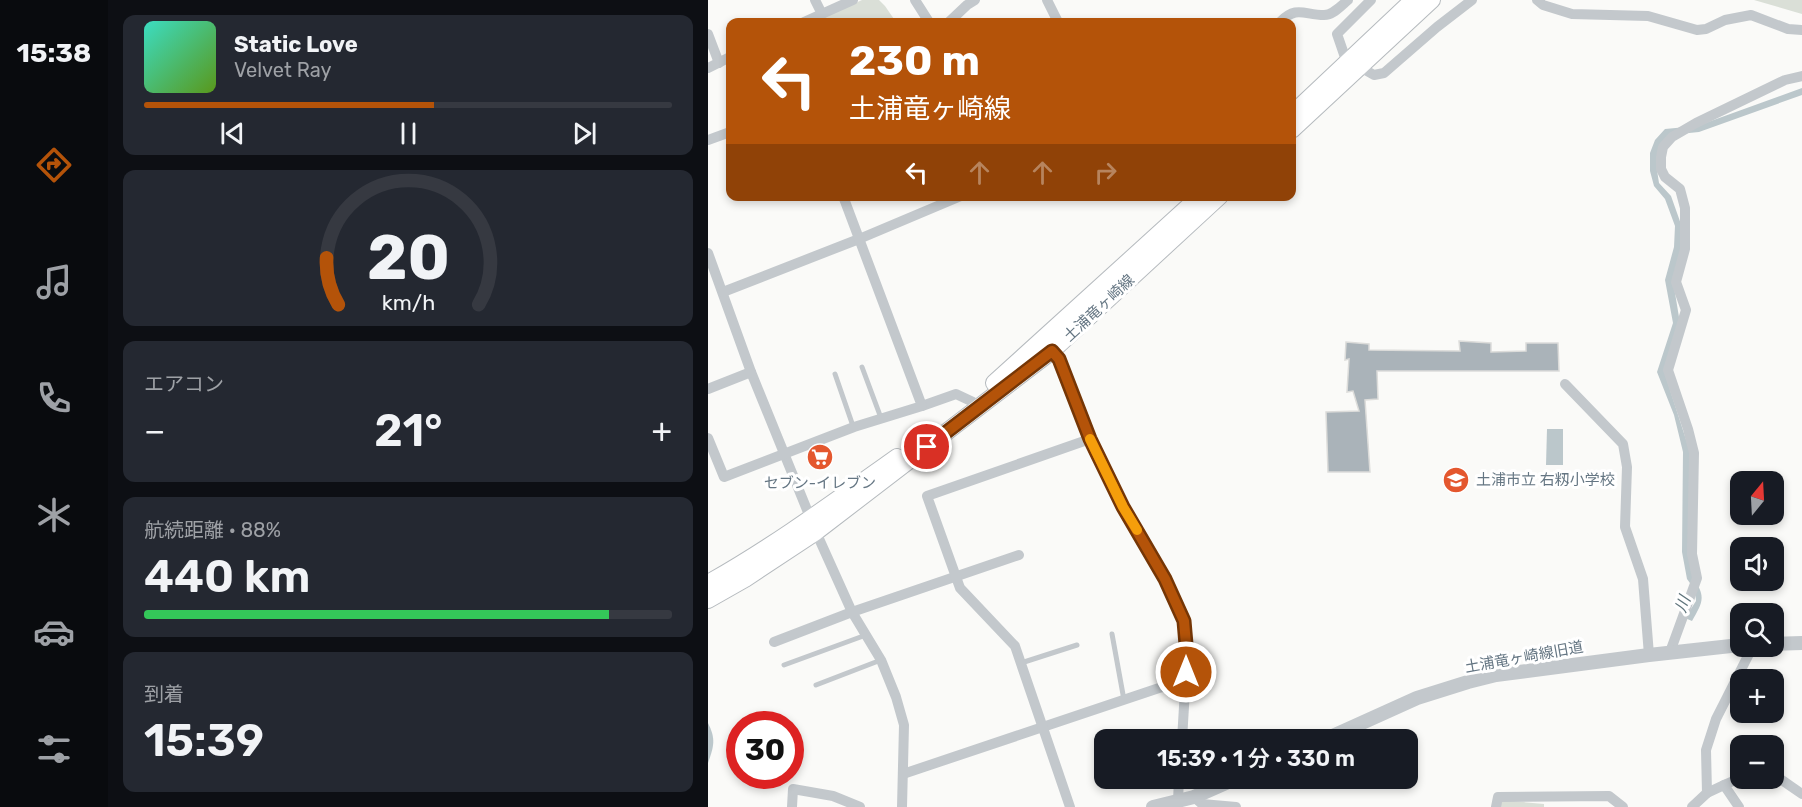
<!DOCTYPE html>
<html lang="ja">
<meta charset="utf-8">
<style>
:root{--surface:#171b24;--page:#242831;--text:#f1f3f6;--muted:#9ea1a6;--line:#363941;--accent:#b45309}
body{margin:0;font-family:Rubik,"Noto Sans JP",sans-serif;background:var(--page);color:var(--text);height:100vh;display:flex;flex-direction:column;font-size:22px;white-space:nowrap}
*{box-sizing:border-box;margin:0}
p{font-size:20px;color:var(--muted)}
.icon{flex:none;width:33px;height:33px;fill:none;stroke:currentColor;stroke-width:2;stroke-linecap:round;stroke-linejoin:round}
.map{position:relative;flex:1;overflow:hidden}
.drawer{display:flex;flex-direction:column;gap:15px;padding:15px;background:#0d0f14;width:600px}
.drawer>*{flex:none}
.guide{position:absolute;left:18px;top:18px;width:570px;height:183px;border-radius:12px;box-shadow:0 3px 9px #0003;background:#b45309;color:#fff;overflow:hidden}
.needle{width:39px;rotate:18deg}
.controls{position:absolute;left:1022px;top:471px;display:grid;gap:12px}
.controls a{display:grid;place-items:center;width:54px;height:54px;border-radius:12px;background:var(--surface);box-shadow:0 3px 9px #0003;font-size:30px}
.speed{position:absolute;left:18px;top:711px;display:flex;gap:12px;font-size:30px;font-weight:700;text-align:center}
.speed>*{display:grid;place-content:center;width:78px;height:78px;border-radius:50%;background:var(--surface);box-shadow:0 3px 9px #0003;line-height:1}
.speed .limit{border:9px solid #d22;background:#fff;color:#111}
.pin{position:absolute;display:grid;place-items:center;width:51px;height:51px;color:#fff;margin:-26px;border:3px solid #fff;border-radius:50%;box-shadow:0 2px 6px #0007}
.me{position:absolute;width:66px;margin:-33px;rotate:0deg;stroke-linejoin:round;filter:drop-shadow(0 0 4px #0008)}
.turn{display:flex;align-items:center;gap:21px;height:126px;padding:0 24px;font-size:27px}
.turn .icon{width:78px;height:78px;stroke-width:2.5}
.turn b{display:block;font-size:42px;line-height:51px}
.lanes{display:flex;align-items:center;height:57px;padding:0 24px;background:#0003;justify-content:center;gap:30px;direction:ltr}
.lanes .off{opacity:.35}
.big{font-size:45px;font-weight:600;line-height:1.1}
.drawer .card{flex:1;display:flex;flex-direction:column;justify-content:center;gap:9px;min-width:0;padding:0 21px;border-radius:12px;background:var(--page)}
.drawer .dial{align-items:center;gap:0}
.dial svg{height:156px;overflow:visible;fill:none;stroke:var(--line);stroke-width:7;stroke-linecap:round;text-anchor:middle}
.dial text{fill:var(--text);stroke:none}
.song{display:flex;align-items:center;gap:18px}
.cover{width:72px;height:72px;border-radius:9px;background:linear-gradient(135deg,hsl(170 70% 55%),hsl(90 70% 35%))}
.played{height:6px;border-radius:3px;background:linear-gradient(90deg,var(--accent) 55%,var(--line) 55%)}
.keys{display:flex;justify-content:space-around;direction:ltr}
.heat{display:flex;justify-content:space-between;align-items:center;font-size:33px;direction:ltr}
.charge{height:9px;border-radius:4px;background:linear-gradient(90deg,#34c759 88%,var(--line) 0)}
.trip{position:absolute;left:386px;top:729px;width:324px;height:60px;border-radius:12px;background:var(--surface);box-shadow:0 3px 9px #0003;font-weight:600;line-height:60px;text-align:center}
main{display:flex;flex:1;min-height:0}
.tabs{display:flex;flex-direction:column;width:108px;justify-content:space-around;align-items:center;background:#090b0e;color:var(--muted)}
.tabs .icon{width:42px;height:42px}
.tabs .selected{color:var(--accent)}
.tabs b{font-size:27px;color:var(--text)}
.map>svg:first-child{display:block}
.green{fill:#dadfd7}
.water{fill:#bbc7cb}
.building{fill:#aab3b9;stroke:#dcdcda;stroke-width:1.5}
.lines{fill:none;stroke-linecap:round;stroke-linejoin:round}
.primary-casing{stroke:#b5babe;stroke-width:18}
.service{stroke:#c3c8cc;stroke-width:5}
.minor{stroke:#c3c8cc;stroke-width:10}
.tertiary{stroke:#c3c8cc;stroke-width:14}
.primary{stroke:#fff;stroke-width:16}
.route-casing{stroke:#753606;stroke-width:15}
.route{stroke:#b45309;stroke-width:10}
.slow{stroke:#f59e0b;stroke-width:10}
.labels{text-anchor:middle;stroke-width:6;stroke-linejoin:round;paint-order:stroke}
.street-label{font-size:15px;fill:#657683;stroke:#fff}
.poi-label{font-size:15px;fill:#657683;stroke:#fff;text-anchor:start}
.water-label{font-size:16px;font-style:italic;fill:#60757c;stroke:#fff}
</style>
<main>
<nav class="tabs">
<b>15:38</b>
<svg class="icon selected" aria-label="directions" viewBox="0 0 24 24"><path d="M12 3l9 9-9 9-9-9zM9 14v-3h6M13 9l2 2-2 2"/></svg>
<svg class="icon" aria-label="music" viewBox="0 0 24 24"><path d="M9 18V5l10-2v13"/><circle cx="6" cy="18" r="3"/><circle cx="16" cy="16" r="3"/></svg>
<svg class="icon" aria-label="phone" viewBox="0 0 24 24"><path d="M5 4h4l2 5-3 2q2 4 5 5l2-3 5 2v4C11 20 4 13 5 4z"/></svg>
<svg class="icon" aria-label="climate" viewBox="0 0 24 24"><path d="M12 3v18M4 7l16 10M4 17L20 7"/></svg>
<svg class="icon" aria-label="car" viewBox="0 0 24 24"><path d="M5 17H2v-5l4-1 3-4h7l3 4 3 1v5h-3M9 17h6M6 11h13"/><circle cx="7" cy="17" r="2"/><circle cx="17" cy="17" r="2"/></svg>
<svg class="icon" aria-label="filters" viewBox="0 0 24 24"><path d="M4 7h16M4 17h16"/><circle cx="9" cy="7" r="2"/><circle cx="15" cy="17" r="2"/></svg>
</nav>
<section class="drawer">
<div class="card">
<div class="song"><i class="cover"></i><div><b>Static Love</b><p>Velvet Ray</p></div></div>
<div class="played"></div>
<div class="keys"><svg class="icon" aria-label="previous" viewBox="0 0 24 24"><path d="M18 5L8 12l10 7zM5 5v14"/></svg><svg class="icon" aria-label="pause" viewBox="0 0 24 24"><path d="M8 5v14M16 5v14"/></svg><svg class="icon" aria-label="next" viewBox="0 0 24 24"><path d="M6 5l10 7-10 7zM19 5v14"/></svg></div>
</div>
<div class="card dial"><svg viewBox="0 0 100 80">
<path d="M14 69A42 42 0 1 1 86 69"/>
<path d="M14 69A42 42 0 0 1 8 45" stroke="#b45309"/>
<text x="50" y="56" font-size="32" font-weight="700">20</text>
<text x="50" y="72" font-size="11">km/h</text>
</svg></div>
<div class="card"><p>エアコン</p>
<div class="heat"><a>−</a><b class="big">21°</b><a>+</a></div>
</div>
<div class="card"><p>航続距離 · 88%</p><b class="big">440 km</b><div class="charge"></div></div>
<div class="card"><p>到着</p><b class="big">15:39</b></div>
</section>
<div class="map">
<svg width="1094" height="807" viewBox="0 0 1094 807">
<rect width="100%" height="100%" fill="#fafaf8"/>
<g class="green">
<path d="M154,0H171L177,6L188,22H118L115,18Z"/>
<path d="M1046,0H1094V14Z"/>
<path d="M793,800L836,804V807H791Z"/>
</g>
<g class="water">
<path d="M1094,88V95L991,132L961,135L949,170L951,183L963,196L974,227L973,248L965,281L972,323L956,371L982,452L985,578C999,597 994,603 984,621L977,618L988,601L987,590L979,579L974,552L975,452L966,415L949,372L965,323L957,280L966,247L967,226L957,199L946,186L942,171V153L947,140L957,129L989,126Z"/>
<path d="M839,429H855V465H838Z"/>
<path d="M0,723C8,739 6,746 0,763Z"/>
</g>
<path class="building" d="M751,341L783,343V352L818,351V343H850L851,371H669L670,399L657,400L662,472H620L618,412L651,411L645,391L639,392L641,359L637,360L638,342L661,344V350L752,351Z"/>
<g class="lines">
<defs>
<g id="primary">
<path d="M584,114L705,0"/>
<path d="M584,130L724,0"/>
<path d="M286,383L492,196"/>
<path d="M0,583C66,546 127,501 189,457"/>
<path d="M0,600L37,579L108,532L344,351L512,196"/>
</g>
</defs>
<use href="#primary" class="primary-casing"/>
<g class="service">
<path d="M154,367L173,418"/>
<path d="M127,374L145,426"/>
<path d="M404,634L416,700"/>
<path d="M313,663L369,645"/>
<path d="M76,665L158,635"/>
<path d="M108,685L173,660"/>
</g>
<g class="minor">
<path d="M107,0L114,14"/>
<path d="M207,0L221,22"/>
<path d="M339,0L350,22"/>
<path d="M829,0L835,5L864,14L940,16L989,30L998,29L1017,20L1043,15L1080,29L1094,30"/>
<path d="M96,22L145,0"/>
<path d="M241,22L259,5L267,0"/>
<path d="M572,22C589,5 596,15 616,15C625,15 633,6 640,0"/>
<path d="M0,34L11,63"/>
<path d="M639,63L629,34L663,0"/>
<path d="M652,67L666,75L676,73L729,27L764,0"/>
<path d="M0,68L22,57"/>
<path d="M0,140L22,132"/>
<path d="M0,253L43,372L108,532L144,612L173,660L188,697L196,725L194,807"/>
<path d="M15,292L151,239L253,196"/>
<path d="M341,346L351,359L382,439L415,507L457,579L476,622L479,656L474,740"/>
<path d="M857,384L915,444L919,467L917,527L935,579L941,655"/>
<path d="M0,389L43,372"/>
<path d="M214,406L248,394L265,402"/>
<path d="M0,438L16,477L146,427L214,406L135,196"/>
<path d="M66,642L144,612L311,555"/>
<path d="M962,652L989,578L984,554L986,453L980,429L960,370L978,310L968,282L977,249V208L972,189L957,177L953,169V157L955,147L964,137L988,123L1077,80L1094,76"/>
<path d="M195,774L454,687L477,689"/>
<path d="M1065,774L1094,794"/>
<path d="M1016,785L1032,778"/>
<path d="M999,793L998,750L1008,719L1045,646"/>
<path d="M486,797L494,804L528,807"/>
<path d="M470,801L471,778"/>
<path d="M84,807L85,789L125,796L152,807"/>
<path d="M362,807L307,646L252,588L219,496L382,439"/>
<path d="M788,807L790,797L901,796L915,807"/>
<path d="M984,807L999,793L1016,785L1031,807"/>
</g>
<g class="tertiary">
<path d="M1065,644L1094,643"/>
<path d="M616,740L709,698L760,682L788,675L941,655L1032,645"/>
<path d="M445,807L486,797L529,778"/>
</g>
<use href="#primary" class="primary"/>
</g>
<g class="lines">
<defs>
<path id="route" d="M219,447L344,351L351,359L382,439L415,507L457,579L476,621L479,656L478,672"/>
</defs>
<use href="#route" class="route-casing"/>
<use href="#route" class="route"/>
<path class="slow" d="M382,439L415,507L429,530"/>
</g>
<defs>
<symbol id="supermarket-disc" viewBox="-11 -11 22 22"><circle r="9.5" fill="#e4572e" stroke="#fff"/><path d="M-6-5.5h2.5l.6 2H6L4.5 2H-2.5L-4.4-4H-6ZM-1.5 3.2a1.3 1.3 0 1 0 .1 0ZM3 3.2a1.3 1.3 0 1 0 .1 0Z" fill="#fff"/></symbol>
<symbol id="school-disc" viewBox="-11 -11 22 22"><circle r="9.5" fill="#e4572e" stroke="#fff"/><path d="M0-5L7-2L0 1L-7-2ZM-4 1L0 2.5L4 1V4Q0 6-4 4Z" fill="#fff"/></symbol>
</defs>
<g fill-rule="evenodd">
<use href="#supermarket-disc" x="97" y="442" width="30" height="30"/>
<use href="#school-disc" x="733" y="465" width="30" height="30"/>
</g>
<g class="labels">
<g class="street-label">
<text transform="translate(391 308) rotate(-43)" y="5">土浦竜ヶ崎線</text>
<text transform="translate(816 657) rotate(-10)" y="5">土浦竜ヶ崎線旧道</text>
</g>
<g class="poi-label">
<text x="768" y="485">土浦市立 右籾小学校</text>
<text x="112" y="488" text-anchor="middle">セブン-イレブン</text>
</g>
<g class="water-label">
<text transform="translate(974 604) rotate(-70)" y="6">川</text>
</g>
</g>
</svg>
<div class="controls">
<a><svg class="needle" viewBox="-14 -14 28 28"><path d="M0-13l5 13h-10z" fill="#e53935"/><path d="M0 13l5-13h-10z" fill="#9ea1a6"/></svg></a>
<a><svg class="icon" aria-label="sound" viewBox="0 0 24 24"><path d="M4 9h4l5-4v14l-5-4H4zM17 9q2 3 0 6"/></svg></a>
<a><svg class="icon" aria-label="search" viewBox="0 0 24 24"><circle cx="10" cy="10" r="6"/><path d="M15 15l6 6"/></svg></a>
<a>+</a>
<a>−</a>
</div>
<div class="speed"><div class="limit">30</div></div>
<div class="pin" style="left:219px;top:447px;background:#d93025"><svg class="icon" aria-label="arrive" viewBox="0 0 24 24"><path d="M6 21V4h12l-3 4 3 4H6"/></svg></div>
<svg class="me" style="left:478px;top:672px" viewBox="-20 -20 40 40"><circle r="17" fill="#b45309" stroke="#fff" stroke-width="3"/><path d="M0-11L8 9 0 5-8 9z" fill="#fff"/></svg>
<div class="trip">15:39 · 1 分 · 330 m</div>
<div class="guide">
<div class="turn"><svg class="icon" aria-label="left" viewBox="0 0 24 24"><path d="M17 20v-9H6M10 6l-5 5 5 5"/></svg><div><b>230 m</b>土浦竜ヶ崎線</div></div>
<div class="lanes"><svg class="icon" aria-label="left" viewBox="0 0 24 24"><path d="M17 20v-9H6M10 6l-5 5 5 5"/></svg><svg class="icon off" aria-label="ahead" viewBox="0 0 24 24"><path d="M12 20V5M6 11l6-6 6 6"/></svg><svg class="icon off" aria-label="ahead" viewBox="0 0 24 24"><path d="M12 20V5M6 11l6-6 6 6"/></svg><svg class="icon off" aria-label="right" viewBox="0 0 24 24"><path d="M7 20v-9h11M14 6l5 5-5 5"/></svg></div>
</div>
</div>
</main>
